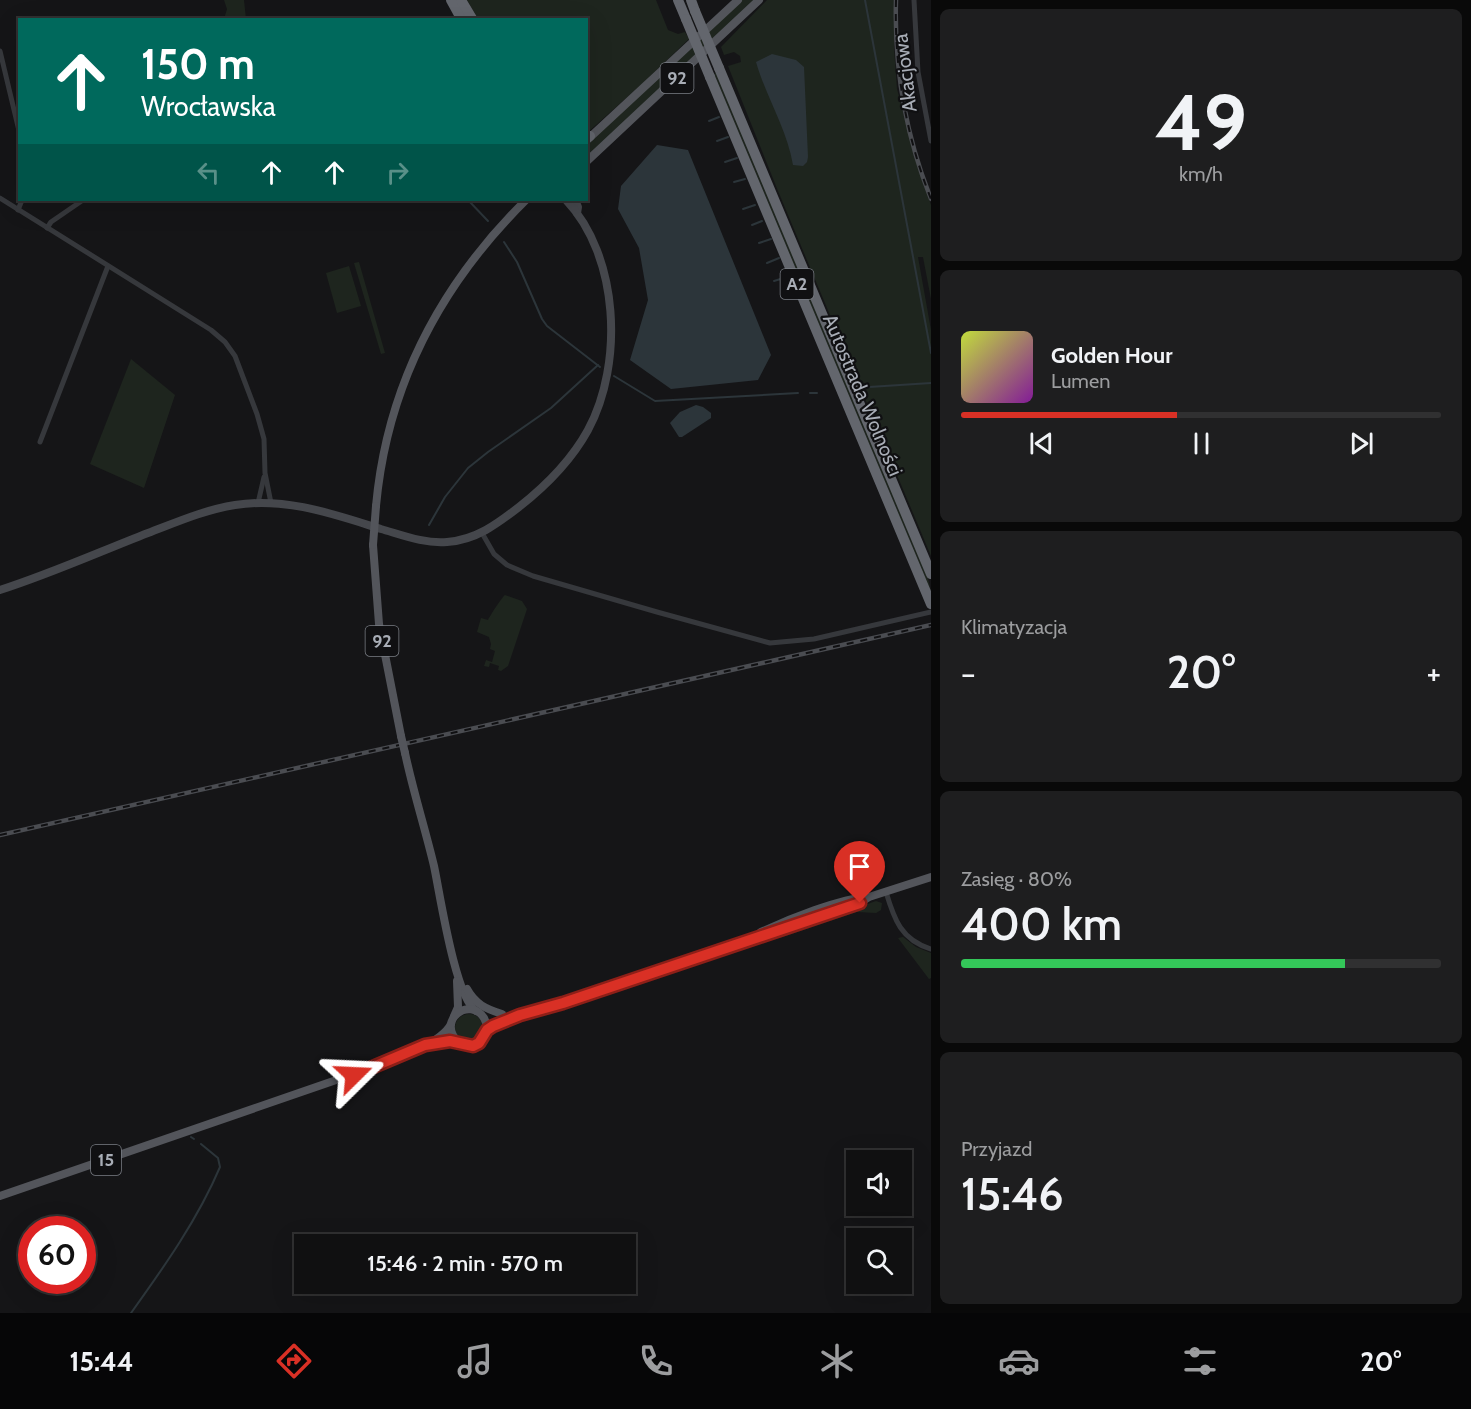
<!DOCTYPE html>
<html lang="pl">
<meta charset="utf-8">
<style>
:root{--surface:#101011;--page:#1e1e1f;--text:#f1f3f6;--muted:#9c9d9f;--line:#303031;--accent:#d93025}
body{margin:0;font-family:Cabin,sans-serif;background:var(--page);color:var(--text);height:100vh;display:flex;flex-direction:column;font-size:22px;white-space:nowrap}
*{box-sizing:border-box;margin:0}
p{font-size:20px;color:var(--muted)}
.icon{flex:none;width:33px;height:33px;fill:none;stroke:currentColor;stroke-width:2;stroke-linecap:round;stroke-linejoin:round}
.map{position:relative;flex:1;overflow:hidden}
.drawer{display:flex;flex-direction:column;gap:9px;padding:9px;background:#090909;width:540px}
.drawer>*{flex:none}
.top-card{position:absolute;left:18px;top:18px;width:570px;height:183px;border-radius:0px;box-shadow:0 6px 24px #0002,0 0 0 2px var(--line);background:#00695c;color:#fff;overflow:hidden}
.buttons{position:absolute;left:846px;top:1150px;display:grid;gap:12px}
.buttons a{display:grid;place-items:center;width:66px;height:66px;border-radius:0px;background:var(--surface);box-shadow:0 6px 24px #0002,0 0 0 2px var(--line);font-size:30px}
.speed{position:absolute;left:18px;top:1216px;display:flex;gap:12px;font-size:30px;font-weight:700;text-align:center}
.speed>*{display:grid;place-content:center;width:78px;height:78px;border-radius:50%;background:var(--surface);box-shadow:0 6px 24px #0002,0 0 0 2px var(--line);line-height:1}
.speed .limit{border:9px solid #d22;background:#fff;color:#111}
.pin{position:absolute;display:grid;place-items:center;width:51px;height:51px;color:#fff;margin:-62px -26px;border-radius:50% 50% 50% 0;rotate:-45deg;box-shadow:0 0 6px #0007}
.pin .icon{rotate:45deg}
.me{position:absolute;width:66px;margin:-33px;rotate:69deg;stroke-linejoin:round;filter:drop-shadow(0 0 4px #0008)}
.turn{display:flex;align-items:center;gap:21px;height:126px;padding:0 24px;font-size:27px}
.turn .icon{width:78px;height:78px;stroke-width:2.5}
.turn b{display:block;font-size:42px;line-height:51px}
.lanes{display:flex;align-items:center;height:57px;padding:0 24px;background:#0003;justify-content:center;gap:30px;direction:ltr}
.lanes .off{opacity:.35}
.big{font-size:45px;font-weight:600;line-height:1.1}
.drawer .widget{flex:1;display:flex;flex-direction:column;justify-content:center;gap:9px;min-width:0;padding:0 21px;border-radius:9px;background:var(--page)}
.drawer .dial{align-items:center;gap:0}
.dial b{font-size:78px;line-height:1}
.song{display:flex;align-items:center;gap:18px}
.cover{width:72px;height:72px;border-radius:9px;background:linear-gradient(135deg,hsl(70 70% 55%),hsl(290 70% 35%))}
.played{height:6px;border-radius:3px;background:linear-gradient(90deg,var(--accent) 45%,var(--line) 45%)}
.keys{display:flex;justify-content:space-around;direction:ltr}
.heat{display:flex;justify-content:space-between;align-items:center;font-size:33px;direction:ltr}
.charge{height:9px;border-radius:4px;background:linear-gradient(90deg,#34c759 80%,var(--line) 0)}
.trip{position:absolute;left:294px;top:1234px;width:342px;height:60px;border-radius:0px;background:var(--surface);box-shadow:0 6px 24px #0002,0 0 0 2px var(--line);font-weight:600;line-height:60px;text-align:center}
.tabs{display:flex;height:96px;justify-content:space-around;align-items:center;background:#060607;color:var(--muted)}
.tabs .icon{width:42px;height:42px}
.tabs .active{color:var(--accent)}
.tabs b{font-size:27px;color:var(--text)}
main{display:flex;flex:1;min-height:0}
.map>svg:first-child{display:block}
.green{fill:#1e251e}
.water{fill:#2c353a}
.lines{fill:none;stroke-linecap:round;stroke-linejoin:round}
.stream{stroke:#2c353a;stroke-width:2}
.street{stroke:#36383c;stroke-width:5}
.secondary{stroke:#45474c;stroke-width:8}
.primary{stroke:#53555b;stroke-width:8}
.highway{stroke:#63666d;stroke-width:10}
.rail-casing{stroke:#4a4c51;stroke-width:4.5}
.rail{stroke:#101012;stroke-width:2;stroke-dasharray:7;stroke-linecap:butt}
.primary-bridge{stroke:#53555b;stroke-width:8}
.highway-bridge{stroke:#63666d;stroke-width:10}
.route-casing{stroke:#8d1f18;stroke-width:15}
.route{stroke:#d93025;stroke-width:10}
.labels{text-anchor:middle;stroke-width:4.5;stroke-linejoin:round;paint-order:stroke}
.shield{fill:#101012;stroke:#7a7e85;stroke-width:1.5}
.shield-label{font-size:18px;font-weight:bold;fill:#a8adb6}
.street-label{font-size:20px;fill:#a8adb6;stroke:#101012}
</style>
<main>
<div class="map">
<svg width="931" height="1313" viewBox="0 0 931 1313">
<rect width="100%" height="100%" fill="#151517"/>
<g class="green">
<path d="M224,0H244L246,19H224L227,9Z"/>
<path d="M467,0H656L668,30L678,34L685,32L689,39L641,85L587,133L586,20L478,19Z"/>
<path d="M742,0H756L587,158V144Z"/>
<path d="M767,0H894V48L897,89L914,153L931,205V299L923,257H918L931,330V556L778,191L728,66L741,62L740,56L734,52L724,55L721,47Z"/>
<path d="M716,72L928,578L931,592L714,74Z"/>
<path d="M359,262L385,353L381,354L354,263Z"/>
<path d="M349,266L361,306L337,313L326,273Z"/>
<path d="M131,359L175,395L144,488L90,464Z"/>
<path d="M505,595L522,601L527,609L508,666L501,671L498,670L499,666L490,663L489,667L484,666L486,660L492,662L495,651L490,649L491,644L489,637L477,632L481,618L488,620C490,616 502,597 505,595Z"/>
<path d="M876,901L882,903L881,910L876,913L857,912L780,938L779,935Z"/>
<path d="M903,937L916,947L931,953V978L929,979L898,938Z"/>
<circle cx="469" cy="1028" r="14"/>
</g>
<g class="water">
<path d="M772,54L796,60L804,67L808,157L807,162L803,166L793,165C787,129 766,97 756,62Z"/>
<path d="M657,145L688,150L771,355L758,380L671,389L630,360L648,300L639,248L618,209L621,186Z"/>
<path d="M696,405L703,407L711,413V418L682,437H679L670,423L680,412Z"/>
</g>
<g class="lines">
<g class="stream">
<path d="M865,0L931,353"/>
<path d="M709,121L719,117"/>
<path d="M717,141L728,137"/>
<path d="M725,162L737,158"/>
<path d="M734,182L745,179"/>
<path d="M468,200L488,221"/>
<path d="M743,209L755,205"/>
<path d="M752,225L762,221"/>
<path d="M504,242L517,262L542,319L547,326L600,367"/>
<path d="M759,243L771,239"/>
<path d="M767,263L779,258"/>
<path d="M774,281L787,277"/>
<path d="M614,376L655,401L798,393"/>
<path d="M869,387L931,383"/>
<path d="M810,393H817"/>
<path d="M429,525L445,497L468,468L488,452L551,408L598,365"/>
<path d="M191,1137L194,1139"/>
<path d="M131,1313C164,1267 198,1219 220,1167L218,1158L201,1144"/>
</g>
<g class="street">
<path d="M914,0L918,72L931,141"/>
<path d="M0,51L20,135"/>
<path d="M0,198L211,330L225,342L235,356L257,414L264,439L265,473L271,503"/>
<path d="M18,210L22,200"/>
<path d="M47,228L51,222L83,200"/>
<path d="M40,442L108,266"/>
<path d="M258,503L264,477"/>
<path d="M482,533L494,554L507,565L533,576L657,612L770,643L814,639L931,612"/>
<path d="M886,892C894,919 901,940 931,949"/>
</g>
<g class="secondary">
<path d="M575,200L578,207L577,213"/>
<path d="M0,590C50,574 99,552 148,533C177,522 204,510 235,505C286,497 333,514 381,529C402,535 425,544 447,542C476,540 497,524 519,507C547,485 571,461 588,430C624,363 619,256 566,200"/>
</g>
<g class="primary">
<path d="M587,140L738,0"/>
<path d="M586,162L759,0"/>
<path d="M376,506C387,386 441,284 526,200"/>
<path d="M373,545L379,624L401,736"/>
<path d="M405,753C413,791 425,828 434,866C440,894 455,997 476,1011"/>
<path d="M761,932C787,920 841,898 868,897"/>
<path d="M467,989C475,1004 486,1009 502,1014"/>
<path d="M454,1016L458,1007L457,981"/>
<path d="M487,1031C504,1014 553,1006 577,999C672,968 766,936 860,903L869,897L931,877"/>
<path d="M429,1045C436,1044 444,1041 452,1041C458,1042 463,1046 470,1046C483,1044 491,1030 484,1018C470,996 435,1020 459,1043"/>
<path d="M0,1196L371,1068C392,1060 440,1045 451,1024"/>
</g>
<g class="highway">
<path d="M451,0L462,20"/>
<path d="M461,0L473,20"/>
<path d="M678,0L686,19"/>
<path d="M691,0L695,11"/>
<path d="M719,68L931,574"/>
<path d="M710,77L931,604"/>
<path d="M586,139L590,136"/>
</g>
<defs>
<g id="rail">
<path d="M896,0C894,68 906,136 931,199"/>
<path d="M0,835L931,625"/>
</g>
</defs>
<use href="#rail" class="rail-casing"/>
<use href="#rail" class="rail"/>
<g class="primary-bridge">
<path d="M373,545L376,506"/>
<path d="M401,736L405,753"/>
</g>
<g class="highway-bridge">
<path d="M695,11L719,68"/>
<path d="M686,19L710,77"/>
</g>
</g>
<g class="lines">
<defs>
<path id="route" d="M354,1075L425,1045L450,1041L473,1046L479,1043L487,1030L493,1026L520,1015L563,1003L860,903"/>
</defs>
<use href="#route" class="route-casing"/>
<use href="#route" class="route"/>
</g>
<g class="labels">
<g class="shield">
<rect x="660.5" y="63" width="33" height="30" rx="4.5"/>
<rect x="780.5" y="269" width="33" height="30" rx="4.5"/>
<rect x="365.5" y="626" width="33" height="30" rx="4.5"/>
<rect x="91" y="1145" width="30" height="30" rx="4.5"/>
</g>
<g class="shield-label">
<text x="677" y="84">92</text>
<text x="797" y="290">A2</text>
<text x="382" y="647">92</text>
<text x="106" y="1166">15</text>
</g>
<g class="street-label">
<text transform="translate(905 73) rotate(-97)" y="7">Akacjowa</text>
<text transform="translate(863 395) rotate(67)" y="7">Autostrada Wolności</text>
</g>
</g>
</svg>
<div class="buttons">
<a><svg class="icon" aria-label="sound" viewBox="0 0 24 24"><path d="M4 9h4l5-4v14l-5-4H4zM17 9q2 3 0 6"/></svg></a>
<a><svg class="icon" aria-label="search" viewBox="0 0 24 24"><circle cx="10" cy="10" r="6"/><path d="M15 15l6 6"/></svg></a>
</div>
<div class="speed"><div class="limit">60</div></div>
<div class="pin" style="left:860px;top:903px;background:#d93025"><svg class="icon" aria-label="arrive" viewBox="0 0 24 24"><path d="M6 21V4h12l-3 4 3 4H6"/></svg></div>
<svg class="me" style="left:354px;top:1075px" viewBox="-20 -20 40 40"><path d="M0-17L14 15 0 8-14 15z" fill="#d93025" stroke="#fff" stroke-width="4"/></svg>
<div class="trip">15:46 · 2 min · 570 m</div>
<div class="top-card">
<div class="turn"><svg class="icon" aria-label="ahead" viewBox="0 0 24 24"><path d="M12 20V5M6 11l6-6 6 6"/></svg><div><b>150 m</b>Wrocławska</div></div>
<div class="lanes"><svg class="icon off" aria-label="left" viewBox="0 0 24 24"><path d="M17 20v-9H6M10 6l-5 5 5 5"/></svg><svg class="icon" aria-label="ahead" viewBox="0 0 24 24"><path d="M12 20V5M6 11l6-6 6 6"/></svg><svg class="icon" aria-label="ahead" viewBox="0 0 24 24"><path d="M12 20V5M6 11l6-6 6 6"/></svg><svg class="icon off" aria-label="right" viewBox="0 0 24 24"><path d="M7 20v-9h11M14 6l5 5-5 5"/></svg></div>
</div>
</div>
<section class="drawer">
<div class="widget dial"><b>49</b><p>km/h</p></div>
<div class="widget">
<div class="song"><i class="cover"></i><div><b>Golden Hour</b><p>Lumen</p></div></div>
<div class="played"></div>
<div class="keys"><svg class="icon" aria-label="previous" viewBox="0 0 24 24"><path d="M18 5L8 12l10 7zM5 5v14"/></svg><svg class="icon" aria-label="pause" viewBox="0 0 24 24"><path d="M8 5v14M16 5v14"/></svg><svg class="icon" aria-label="next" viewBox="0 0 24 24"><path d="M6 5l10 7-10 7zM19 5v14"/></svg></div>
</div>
<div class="widget"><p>Klimatyzacja</p>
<div class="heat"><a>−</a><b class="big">20°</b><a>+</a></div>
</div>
<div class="widget"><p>Zasięg · 80%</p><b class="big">400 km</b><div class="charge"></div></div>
<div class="widget"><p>Przyjazd</p><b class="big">15:46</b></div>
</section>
</main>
<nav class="tabs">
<b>15:44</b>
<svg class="icon active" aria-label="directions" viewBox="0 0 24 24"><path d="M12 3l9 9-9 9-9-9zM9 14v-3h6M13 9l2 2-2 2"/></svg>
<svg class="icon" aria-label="music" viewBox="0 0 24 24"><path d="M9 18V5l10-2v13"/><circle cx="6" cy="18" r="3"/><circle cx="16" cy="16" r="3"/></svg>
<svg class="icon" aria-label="phone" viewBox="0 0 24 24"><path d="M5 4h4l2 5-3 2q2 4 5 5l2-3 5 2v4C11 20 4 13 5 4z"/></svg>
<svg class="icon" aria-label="climate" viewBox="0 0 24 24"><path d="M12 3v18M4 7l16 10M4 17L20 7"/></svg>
<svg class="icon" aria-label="car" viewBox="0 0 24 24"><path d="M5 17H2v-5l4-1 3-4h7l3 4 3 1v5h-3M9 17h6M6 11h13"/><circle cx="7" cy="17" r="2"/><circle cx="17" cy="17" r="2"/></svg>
<svg class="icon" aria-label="filters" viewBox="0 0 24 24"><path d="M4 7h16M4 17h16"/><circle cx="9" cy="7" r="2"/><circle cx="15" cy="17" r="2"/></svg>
<b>20°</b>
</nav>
